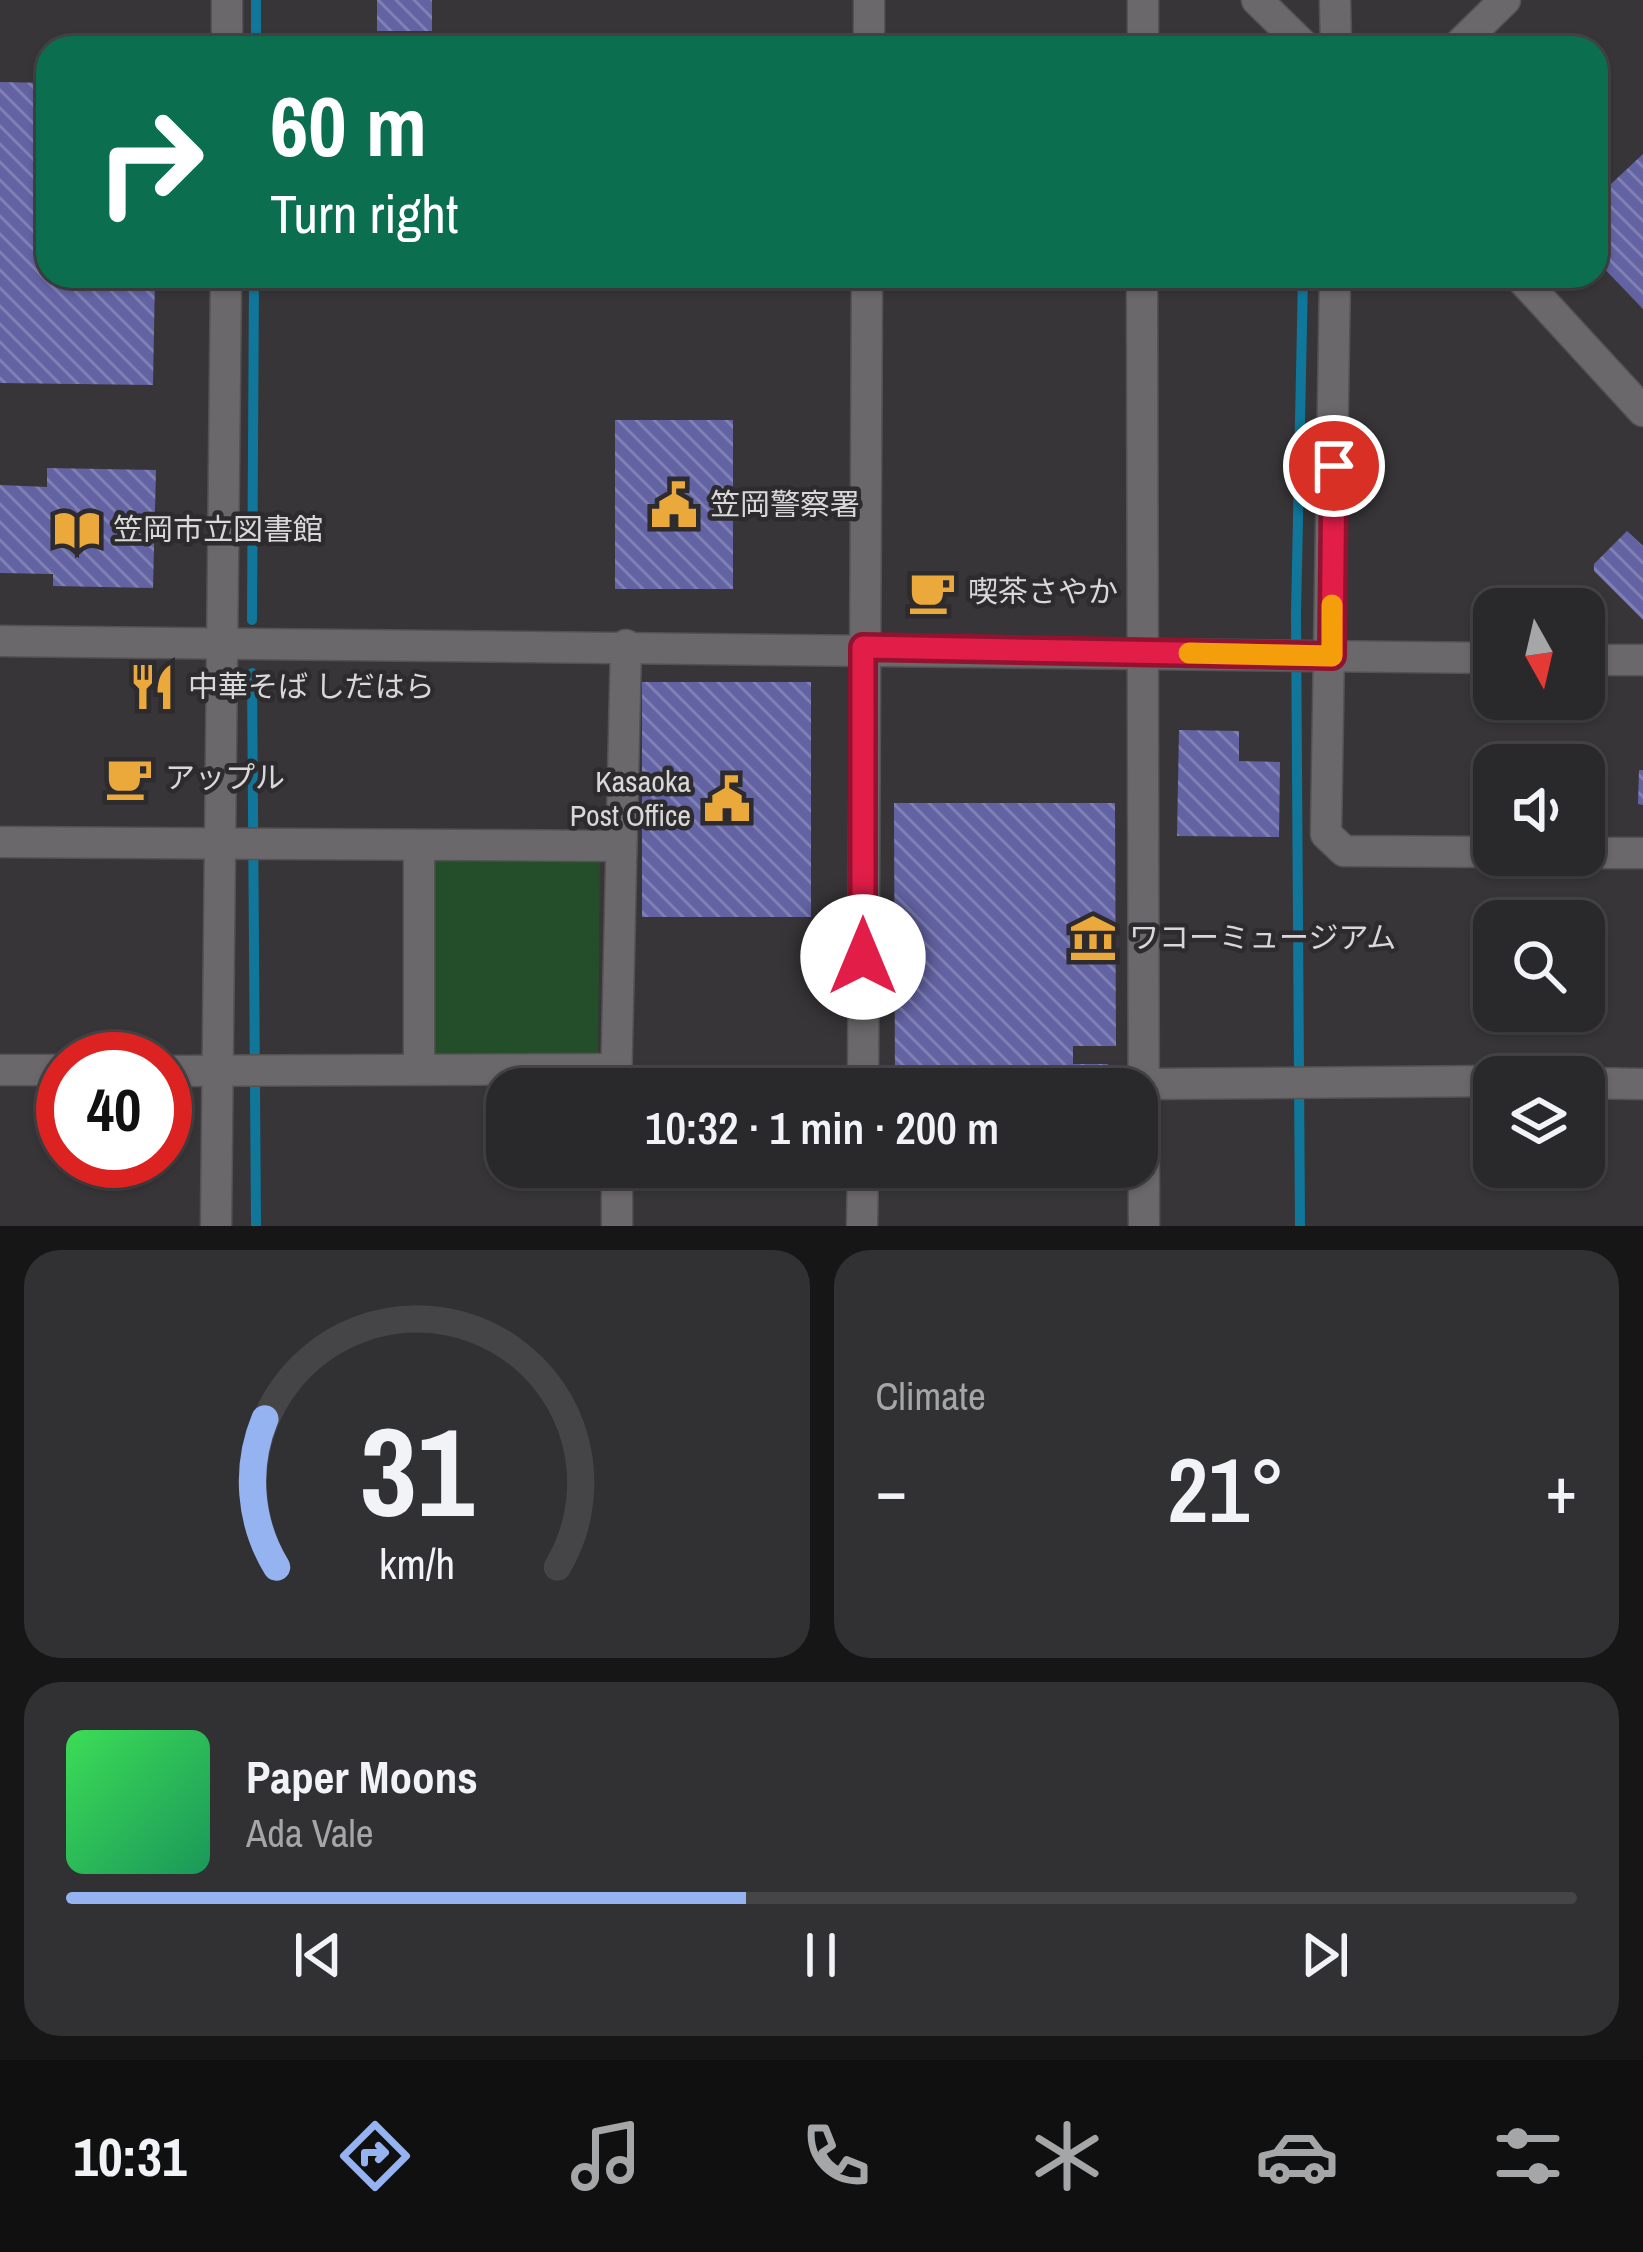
<!DOCTYPE html>
<meta charset="utf-8">
<style>
:root{--surface:#29282a;--page:#313032;--text:#f1f3f6;--muted:#a5a6a8;--line:#454447;--accent:#95b2f1}
body{margin:0;font-family:"Archivo Narrow","Noto Sans JP",sans-serif;background:var(--page);color:var(--text);height:100vh;display:flex;flex-direction:column;font-size:45px;white-space:nowrap}
*{box-sizing:border-box;margin:0}
p{font-size:39px;color:var(--muted)}
.icon{flex:none;width:66px;height:66px;fill:none;stroke:currentColor;stroke-width:2;stroke-linecap:round;stroke-linejoin:round}
.map{position:relative;height:1226px;overflow:hidden}
.sheet{display:flex;flex-direction:column;gap:24px;padding:24px;background:#171617;flex:1}
.sheet>*{flex:none}
.hud{position:absolute;left:36px;top:36px;width:1572px;height:252px;border-radius:36px;box-shadow:0 3px 9px #0004,0 0 0 3px var(--line);background:#0b6e4f;color:#fff;overflow:hidden}
.needle{width:78px;rotate:172deg}
.fabs{position:absolute;left:1473px;top:588px;display:grid;gap:24px}
.fabs a{display:grid;place-items:center;width:132px;height:132px;border-radius:24px;background:var(--surface);box-shadow:0 3px 9px #0004,0 0 0 3px var(--line);font-size:60px}
.speed{position:absolute;left:36px;top:1032px;display:flex;gap:24px;font-size:60px;font-weight:700;text-align:center}
.speed>*{display:grid;place-content:center;width:156px;height:156px;border-radius:50%;background:var(--surface);box-shadow:0 3px 9px #0004,0 0 0 3px var(--line);line-height:1}
.speed .limit{border:18px solid #d22;background:#fff;color:#111}
.pin{position:absolute;display:grid;place-items:center;width:102px;height:102px;color:#fff;margin:-51px;border:6px solid #fff;border-radius:50%;box-shadow:0 3px 12px #0007}
.me{position:absolute;width:132px;margin:-66px;rotate:0deg;stroke-linejoin:round;filter:drop-shadow(0 0 9px #0008)}
.turn{display:flex;align-items:center;gap:42px;height:252px;padding:0 36px;font-size:54px}
.turn .icon{width:156px;height:156px;stroke-width:2.5}
.turn b{display:block;font-size:84px;line-height:102px}
.big{font-size:90px;font-weight:600;line-height:1.1}
.sheet .card{flex:1;display:flex;flex-direction:column;justify-content:center;gap:18px;min-width:0;padding:0 42px;border-radius:36px;background:var(--page)}
.sheet .dial{align-items:center;gap:0}
.dial svg{height:312px;overflow:visible;fill:none;stroke:var(--line);stroke-width:7;stroke-linecap:round;text-anchor:middle}
.dial text{fill:var(--text);stroke:none}
.song{display:flex;align-items:center;gap:36px}
.cover{width:144px;height:144px;border-radius:18px;background:linear-gradient(135deg,hsl(130 70% 55%),hsl(150 70% 35%))}
.played{height:12px;border-radius:6px;background:linear-gradient(90deg,var(--accent) 45%,var(--line) 45%)}
.keys{display:flex;justify-content:space-around;direction:ltr}
.heat{display:flex;justify-content:space-between;align-items:center;font-size:66px;direction:ltr}
.sheet .tiles{flex:1;display:grid;gap:24px;grid-template-columns:1fr 1fr}
.card:last-child{grid-column:span 2}
.trip{position:absolute;left:486px;top:1068px;width:672px;height:120px;border-radius:36px;background:var(--surface);box-shadow:0 3px 9px #0004,0 0 0 3px var(--line);font-weight:600;line-height:120px;text-align:center}
.tabs{display:flex;height:192px;justify-content:space-around;align-items:center;background:#101011;color:var(--muted)}
.tabs .icon{width:84px;height:84px}
.tabs .on{color:var(--accent)}
.tabs b{font-size:54px;color:var(--text)}
.map>svg:first-child{display:block}
.green{fill:#244e29}
.lines{fill:none;stroke-linecap:round;stroke-linejoin:round}
.stream{stroke:#10779a;stroke-width:10}
.building{fill:url(#building-back-hatch)}
.minor-casing{stroke:#535153;stroke-width:33}
.tertiary-casing{stroke:#535153;stroke-width:33}
.minor{stroke:#6a686b;stroke-width:30}
.tertiary{stroke:#6a686b;stroke-width:30}
.route-casing{stroke:#92132f;stroke-width:30}
.route{stroke:#e11d48;stroke-width:21}
.slow{stroke:#f59e0b;stroke-width:21}
.labels{text-anchor:middle;stroke-width:9;stroke-linejoin:round;paint-order:stroke}
.poi-label{font-size:30px;fill:#d9d8d9;stroke:#2d2b2e;text-anchor:start}
</style>
<div class="map">
<svg width="1643" height="1226" viewBox="0 0 1643 1226">
<defs>
<pattern id="building-back-hatch" width="6" height="6" patternUnits="userSpaceOnUse" patternTransform="scale(3)"><rect width="6" height="6" fill="#6363a4"/><path d="M-1 5l2 2M0 0l6 6M5-1l2 2" fill="none" stroke="#8080b4"/></pattern>
</defs>
<rect width="100%" height="100%" fill="#373538"/>
<path class="green" d="M444,854L600,860L598,1055L431,1054L430,861Z"/>
<g class="lines">
<g class="stream">
<path d="M256,48V0"/>
<path d="M252,620L254,276"/>
<path d="M252,673L256,1226"/>
<path d="M1300,1226L1296,615L1303,276"/>
</g>
</g>
<g class="building">
<rect x="377" y="0" width="55" height="31"/>
<path d="M0,82L48,83V276H155L153,385L0,383Z"/>
<path d="M1643,154V309L1596,260V198Z"/>
<rect x="615" y="420" width="118" height="169"/>
<path d="M47,468L156,470L153,588L53,586V574L0,573V485L47,487Z"/>
<path d="M1627,531L1643,546V620L1594,571V564Z"/>
<rect x="642" y="682" width="169" height="235"/>
<path d="M1179,730L1239,731V761L1280,762L1279,837L1177,836Z"/>
<path d="M1639,770H1643V805L1638,804Z"/>
<path d="M894,803H1115L1116,1046H1073V1064H1108V1089H895Z"/>
<path d="M1012,1167H1108V1190L1012,1191Z"/>
</g>
<g class="lines">
<defs>
<g id="minor">
<path d="M1335,0L1336,48"/>
<path d="M227,48V0"/>
<path d="M1143,48V0"/>
<path d="M1456,48L1505,0"/>
<path d="M1142,276L1144,1226"/>
<path d="M1335,276L1326,834L1344,851L1494,852"/>
<path d="M0,641L1494,658"/>
<path d="M1584,660H1643"/>
<path d="M0,842L620,846"/>
<path d="M1584,853H1643"/>
<path d="M419,1069V846"/>
<path d="M0,1070H63"/>
<path d="M165,1071L616,1069"/>
<path d="M1584,1083L1643,1084"/>
<path d="M1147,1084L1494,1081"/>
<path d="M616,1089L626,645"/>
<path d="M617,1167V1226"/>
<path d="M216,1226L226,276"/>
</g>
<g id="tertiary">
<path d="M1257,0L1306,48"/>
<path d="M869,48V0"/>
<path d="M1519,276L1643,411"/>
<path d="M863,1089L867,276"/>
<path d="M862,1226L863,1167"/>
</g>
</defs>
<use href="#minor" class="minor-casing"/>
<use href="#tertiary" class="tertiary-casing"/>
<use href="#minor" class="minor"/>
<use href="#tertiary" class="tertiary"/>
</g>
<g class="lines">
<defs>
<path id="route" d="M863,957V647L1332,656L1334,466"/>
</defs>
<use href="#route" class="route-casing"/>
<use href="#route" class="route"/>
<path class="slow" d="M1189,653L1332,656V605"/>
</g>
<defs>
<symbol id="civic-bare" viewBox="-9 -9 18 18"><path d="M-.6-6.5H3V-4.5H.6V-3L4-1V1h2V6H-6V1h2V-1L-.6-3ZM-1.2 2.5V6h2.4V2.5Z" fill="#eca93b" stroke="#2d2b2e" stroke-width="2.5" paint-order="stroke"/></symbol>
<symbol id="library-bare" viewBox="-9 -9 18 18"><path d="M-6-4Q-3-5.5-.7-3.5V5Q-3 3-6 4ZM6-4Q3-5.5 .7-3.5V5Q3 3 6 4Z" fill="#eca93b" stroke="#2d2b2e" stroke-width="2.5" paint-order="stroke"/></symbol>
<symbol id="cafe-bare" viewBox="-9 -9 18 18"><path d="M-5.5-4.5H6V0H3Q3 3.5 0 3.5H-2.5Q-5.5 3.5-5.5 0ZM3-3.2v2h1.7v-2ZM-6 4.5H4V6H-6Z" fill="#eca93b" stroke="#2d2b2e" stroke-width="2.5" paint-order="stroke"/></symbol>
<symbol id="restaurant-bare" viewBox="-9 -9 18 18"><path d="M-5-6h1v4h1v-4h1v4h1v-4h1v5L-1.5 .5V6h-2V.5L-5-1ZM5-6V6H3V1.5H1.5Q1.5-4 5-6Z" fill="#eca93b" stroke="#2d2b2e" stroke-width="2.5" paint-order="stroke"/></symbol>
<symbol id="museum-bare" viewBox="-9 -9 18 18"><path d="M0-6L6-3V-2H-6V-3ZM-5-1h2V3h-2ZM-1-1h2V3h-2ZM3-1h2V3H3ZM-6 4H6V6H-6Z" fill="#eca93b" stroke="#2d2b2e" stroke-width="2.5" paint-order="stroke"/></symbol>
</defs>
<g fill-rule="evenodd">
<use href="#civic-bare" x="641" y="472" width="66" height="66"/>
<use href="#library-bare" x="44" y="497" width="66" height="66"/>
<use href="#cafe-bare" x="899" y="559" width="66" height="66"/>
<use href="#restaurant-bare" x="119" y="654" width="66" height="66"/>
<use href="#cafe-bare" x="96" y="745" width="66" height="66"/>
<use href="#civic-bare" x="694" y="766" width="66" height="66"/>
<use href="#museum-bare" x="1060" y="905" width="66" height="66"/>
</g>
<g class="labels">
<g class="poi-label">
<text x="710" y="515">笠岡警察署</text>
<text x="113" y="540">笠岡市立図書館</text>
<text x="968" y="602">喫茶さやか</text>
<text x="188" y="697">中華そば しだはら</text>
<text x="165" y="788">アップル</text>
<text x="691" y="792" text-anchor="end">Kasaoka<tspan x="691" dy="34">Post Office</tspan></text>
<text x="1129" y="948">ワコーミュージアム</text>
</g>
</g>
</svg>
<div class="fabs">
<a><svg class="needle" viewBox="-14 -14 28 28"><path d="M0-13l5 13h-10z" fill="#e53935"/><path d="M0 13l5-13h-10z" fill="#a5a6a8"/></svg></a>
<a><svg class="icon" aria-label="sound" viewBox="0 0 24 24"><path d="M4 9h4l5-4v14l-5-4H4zM17 9q2 3 0 6"/></svg></a>
<a><svg class="icon" aria-label="search" viewBox="0 0 24 24"><circle cx="10" cy="10" r="6"/><path d="M15 15l6 6"/></svg></a>
<a><svg class="icon" aria-label="layers" viewBox="0 0 24 24"><path d="M12 4l9 5-9 5-9-5zM3 14l9 5 9-5"/></svg></a>
</div>
<div class="speed"><div class="limit">40</div></div>
<div class="pin" style="left:1334px;top:466px;background:#d93025"><svg class="icon" aria-label="arrive" viewBox="0 0 24 24"><path d="M6 21V4h12l-3 4 3 4H6"/></svg></div>
<svg class="me" style="left:863px;top:957px" viewBox="-20 -20 40 40"><circle r="19" fill="#fff"/><path d="M0-13L10 11 0 6-10 11z" fill="#e11d48"/></svg>
<div class="trip">10:32 · 1 min · 200 m</div>
<div class="hud">
<div class="turn"><svg class="icon" aria-label="right" viewBox="0 0 24 24"><path d="M7 20v-9h11M14 6l5 5-5 5"/></svg><div><b>60 m</b>Turn right</div></div>
</div>
</div>
<section class="sheet">
<div class="tiles">
<div class="card dial"><svg viewBox="0 0 100 80">
<path d="M14 69A42 42 0 1 1 86 69"/>
<path d="M14 69A42 42 0 0 1 11 31" stroke="#95b2f1"/>
<text x="50" y="56" font-size="32" font-weight="700">31</text>
<text x="50" y="72" font-size="11">km/h</text>
</svg></div>
<div class="card"><p>Climate</p>
<div class="heat"><a>−</a><b class="big">21°</b><a>+</a></div>
</div>
<div class="card">
<div class="song"><i class="cover"></i><div><b>Paper Moons</b><p>Ada Vale</p></div></div>
<div class="played"></div>
<div class="keys"><svg class="icon" aria-label="previous" viewBox="0 0 24 24"><path d="M18 5L8 12l10 7zM5 5v14"/></svg><svg class="icon" aria-label="pause" viewBox="0 0 24 24"><path d="M8 5v14M16 5v14"/></svg><svg class="icon" aria-label="next" viewBox="0 0 24 24"><path d="M6 5l10 7-10 7zM19 5v14"/></svg></div>
</div>
</div>
</section>
<nav class="tabs">
<b>10:31</b>
<svg class="icon on" aria-label="directions" viewBox="0 0 24 24"><path d="M12 3l9 9-9 9-9-9zM9 14v-3h6M13 9l2 2-2 2"/></svg>
<svg class="icon" aria-label="music" viewBox="0 0 24 24"><path d="M9 18V5l10-2v13"/><circle cx="6" cy="18" r="3"/><circle cx="16" cy="16" r="3"/></svg>
<svg class="icon" aria-label="phone" viewBox="0 0 24 24"><path d="M5 4h4l2 5-3 2q2 4 5 5l2-3 5 2v4C11 20 4 13 5 4z"/></svg>
<svg class="icon" aria-label="climate" viewBox="0 0 24 24"><path d="M12 3v18M4 7l16 10M4 17L20 7"/></svg>
<svg class="icon" aria-label="car" viewBox="0 0 24 24"><path d="M5 17H2v-5l4-1 3-4h7l3 4 3 1v5h-3M9 17h6M6 11h13"/><circle cx="7" cy="17" r="2"/><circle cx="17" cy="17" r="2"/></svg>
<svg class="icon" aria-label="filters" viewBox="0 0 24 24"><path d="M4 7h16M4 17h16"/><circle cx="9" cy="7" r="2"/><circle cx="15" cy="17" r="2"/></svg>
</nav>
